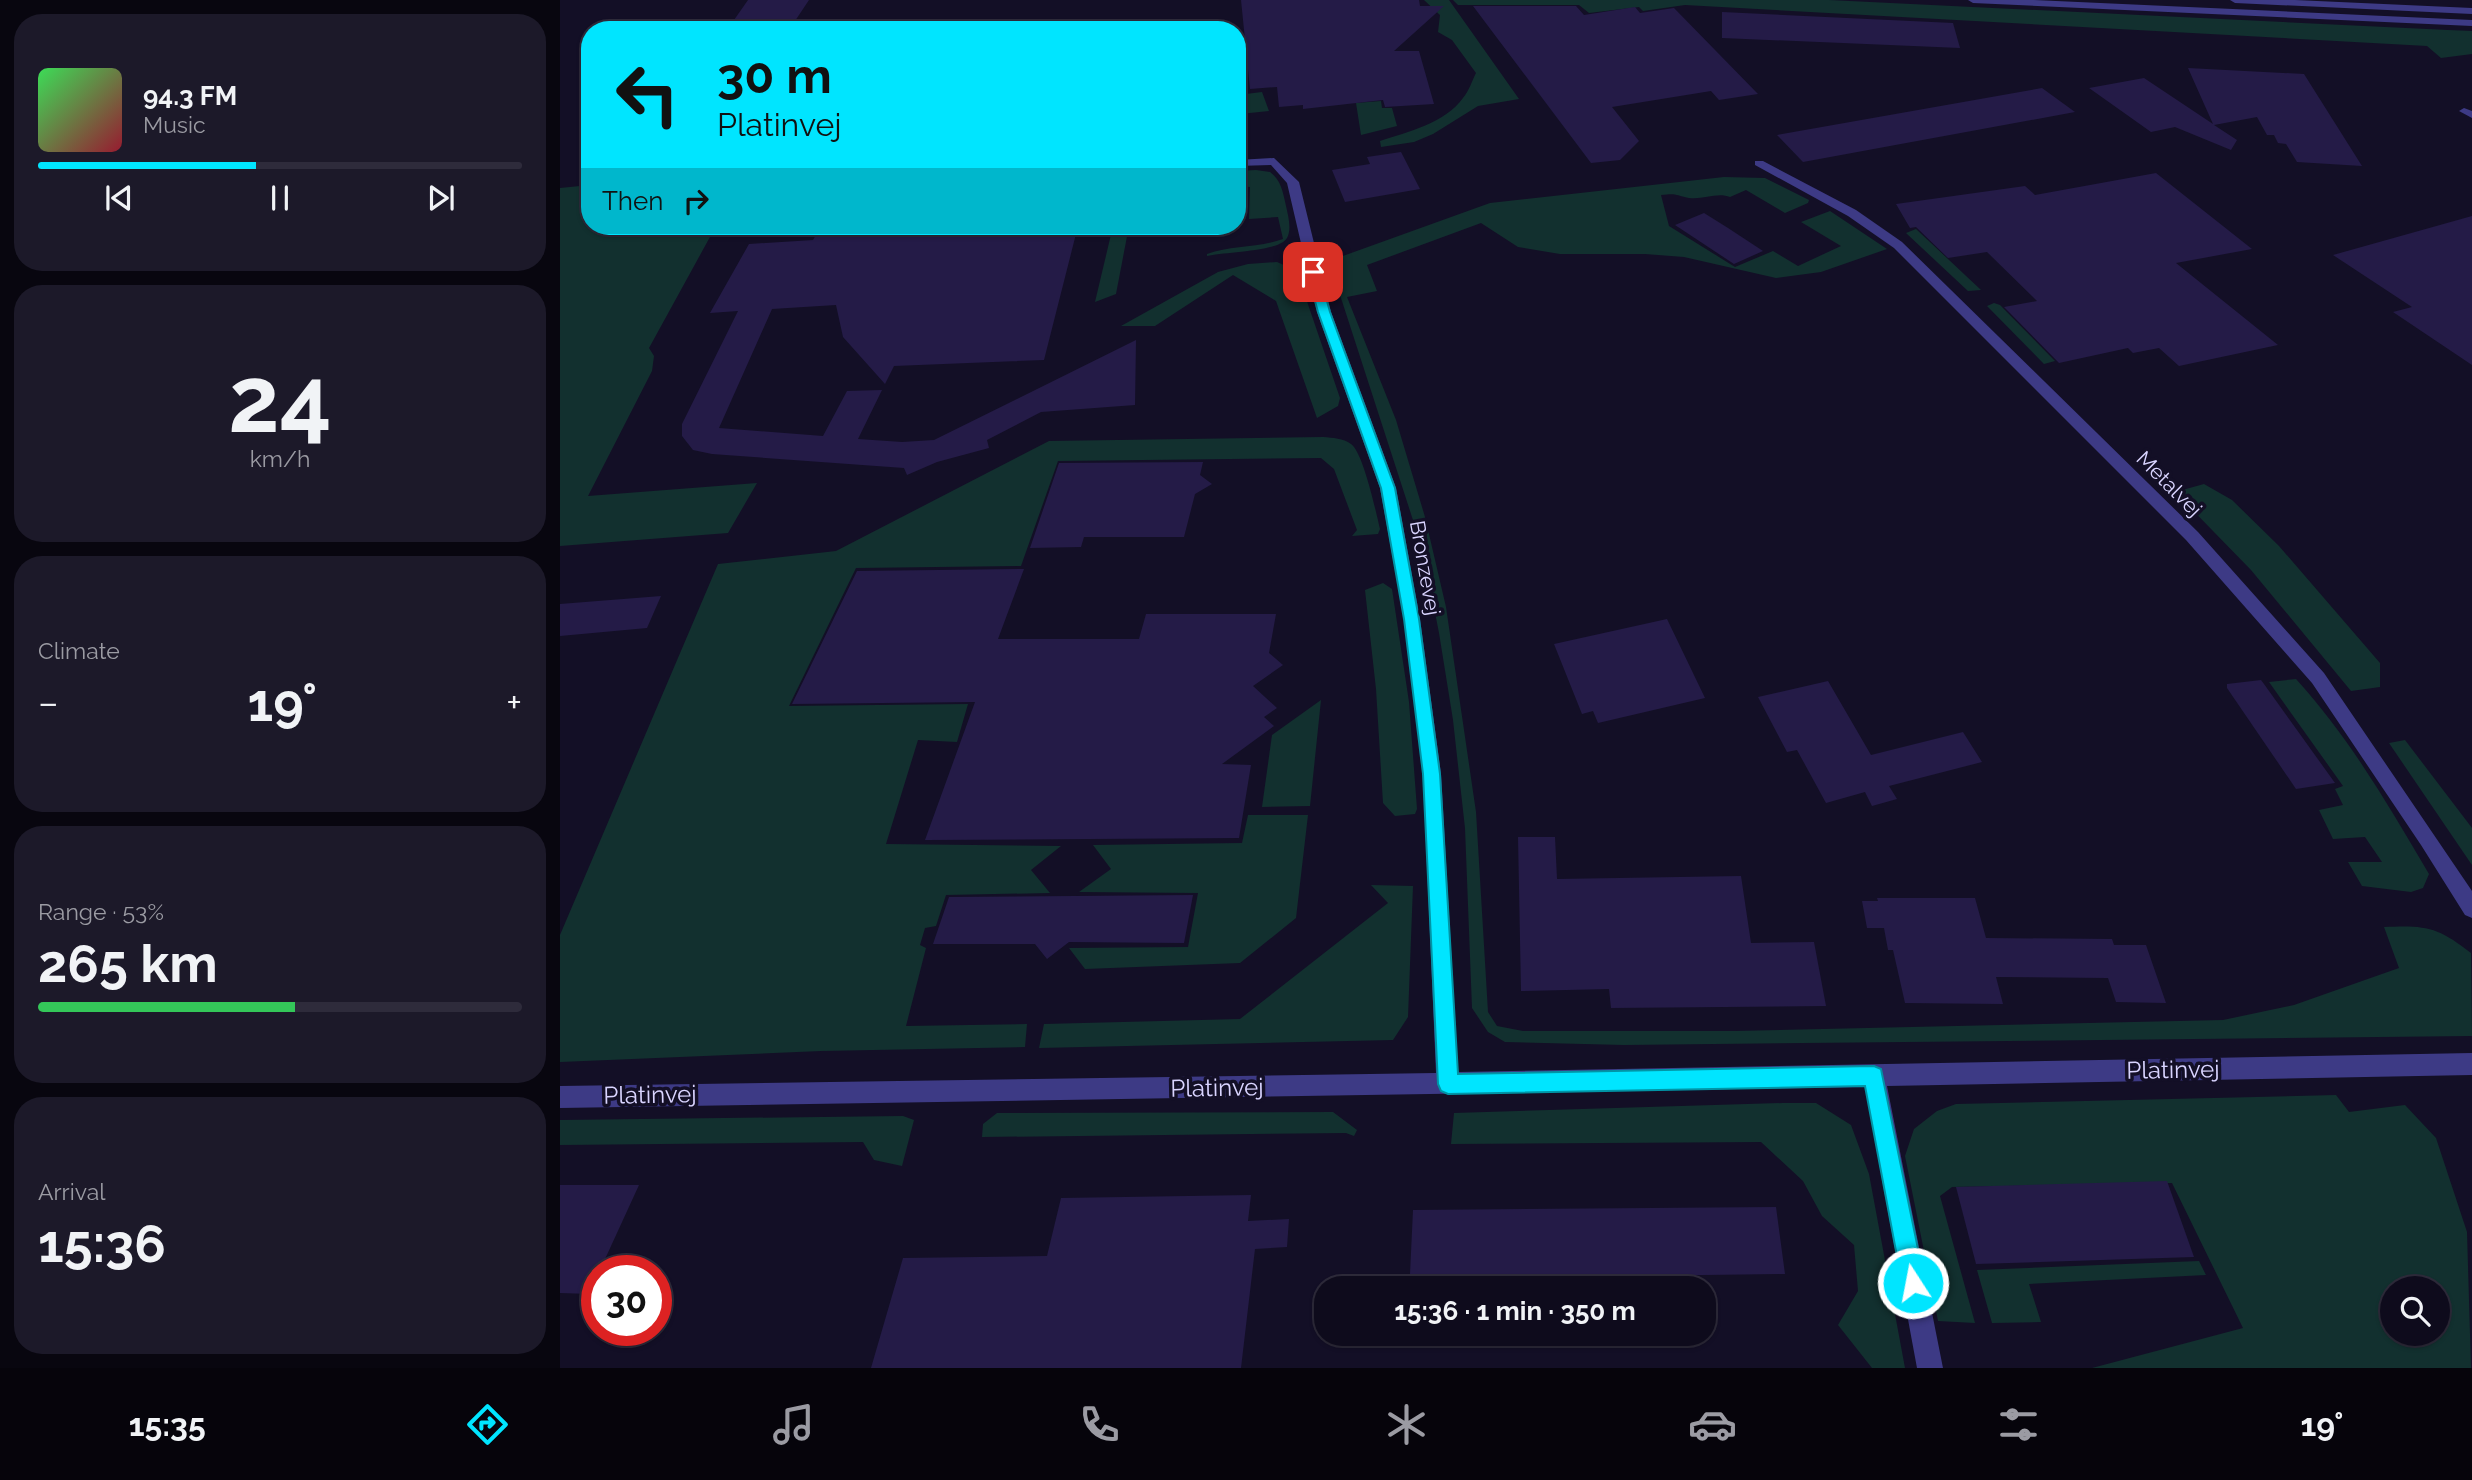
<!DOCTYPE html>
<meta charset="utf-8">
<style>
:root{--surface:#0e0b1c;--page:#1c1929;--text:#f1f3f6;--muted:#9b9ba3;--line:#2e2b3b;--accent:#00e5ff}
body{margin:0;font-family:Raleway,sans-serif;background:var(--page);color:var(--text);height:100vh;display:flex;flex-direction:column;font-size:26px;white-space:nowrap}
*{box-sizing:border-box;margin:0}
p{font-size:23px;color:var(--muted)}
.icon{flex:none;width:38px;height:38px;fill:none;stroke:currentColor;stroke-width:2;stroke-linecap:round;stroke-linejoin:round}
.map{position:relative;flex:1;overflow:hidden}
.drawer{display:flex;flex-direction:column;gap:14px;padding:14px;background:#08060f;width:560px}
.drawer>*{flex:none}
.guide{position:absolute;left:21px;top:21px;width:665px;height:214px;border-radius:28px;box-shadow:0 2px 5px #0004,0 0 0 2px var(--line);background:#00e5ff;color:#111;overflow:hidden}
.buttons{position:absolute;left:1820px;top:1276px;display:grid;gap:14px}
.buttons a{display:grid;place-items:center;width:70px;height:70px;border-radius:50%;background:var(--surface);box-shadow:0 2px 5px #0004,0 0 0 2px var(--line);font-size:35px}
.speed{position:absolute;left:21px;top:1255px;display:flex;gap:14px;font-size:35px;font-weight:700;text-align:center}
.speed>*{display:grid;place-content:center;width:91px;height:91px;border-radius:50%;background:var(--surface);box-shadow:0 2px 5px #0004,0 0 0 2px var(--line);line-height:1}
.speed .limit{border:10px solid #d22;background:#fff;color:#111}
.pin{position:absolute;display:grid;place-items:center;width:60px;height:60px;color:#fff;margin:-30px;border-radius:14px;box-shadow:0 4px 10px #0006}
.me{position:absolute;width:77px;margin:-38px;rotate:349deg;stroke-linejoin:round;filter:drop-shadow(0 0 5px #0008)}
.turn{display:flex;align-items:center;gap:24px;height:147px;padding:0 21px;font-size:32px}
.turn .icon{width:91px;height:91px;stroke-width:2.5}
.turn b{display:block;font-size:49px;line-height:60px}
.then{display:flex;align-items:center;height:66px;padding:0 21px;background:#0003;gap:14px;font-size:26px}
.big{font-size:52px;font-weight:700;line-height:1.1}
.drawer .card{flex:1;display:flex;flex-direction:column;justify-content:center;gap:10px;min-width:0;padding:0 24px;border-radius:28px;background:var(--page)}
.drawer .dial{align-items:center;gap:0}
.dial b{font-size:91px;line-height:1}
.song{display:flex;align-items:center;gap:21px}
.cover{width:84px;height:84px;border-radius:10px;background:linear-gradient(135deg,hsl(130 70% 55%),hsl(350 70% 35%))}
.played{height:7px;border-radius:4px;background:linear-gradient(90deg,var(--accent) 45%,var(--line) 45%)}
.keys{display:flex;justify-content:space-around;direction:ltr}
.heat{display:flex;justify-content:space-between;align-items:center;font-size:38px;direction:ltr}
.charge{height:10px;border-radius:5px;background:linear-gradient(90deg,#34c759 53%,var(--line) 0)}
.trip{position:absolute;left:754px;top:1276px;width:402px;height:70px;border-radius:28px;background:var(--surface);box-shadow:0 2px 5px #0004,0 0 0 2px var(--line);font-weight:700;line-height:70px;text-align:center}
.tab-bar{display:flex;height:112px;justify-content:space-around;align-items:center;background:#06040b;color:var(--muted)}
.tab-bar .icon{width:49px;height:49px}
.tab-bar .selected{color:var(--accent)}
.tab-bar b{font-size:32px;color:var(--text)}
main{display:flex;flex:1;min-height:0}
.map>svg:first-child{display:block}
.green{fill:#12302f;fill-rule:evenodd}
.building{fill:#241b47}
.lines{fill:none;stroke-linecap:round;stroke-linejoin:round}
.minor{fill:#3d3a85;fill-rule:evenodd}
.route{fill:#00e5ff;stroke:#0095a6;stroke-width:2}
.labels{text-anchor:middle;stroke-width:7;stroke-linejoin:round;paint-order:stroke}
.street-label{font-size:21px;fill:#d9d4ff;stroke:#130f26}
.near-street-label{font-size:24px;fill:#d9d4ff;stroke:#130f26}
</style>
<main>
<section class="drawer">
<div class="card">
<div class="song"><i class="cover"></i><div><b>94.3 FM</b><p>Music</p></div></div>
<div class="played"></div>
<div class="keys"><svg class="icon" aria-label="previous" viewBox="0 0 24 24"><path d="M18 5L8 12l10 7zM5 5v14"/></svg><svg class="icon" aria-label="pause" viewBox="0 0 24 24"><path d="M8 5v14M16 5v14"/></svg><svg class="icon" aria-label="next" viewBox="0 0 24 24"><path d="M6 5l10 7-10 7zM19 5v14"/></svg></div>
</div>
<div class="card dial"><b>24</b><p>km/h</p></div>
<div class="card"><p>Climate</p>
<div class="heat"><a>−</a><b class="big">19°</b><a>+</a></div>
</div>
<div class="card"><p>Range · 53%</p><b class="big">265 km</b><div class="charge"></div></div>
<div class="card"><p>Arrival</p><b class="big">15:36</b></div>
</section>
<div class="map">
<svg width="1912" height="1368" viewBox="0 0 1912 1368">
<rect width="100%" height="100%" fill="#130f26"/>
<g class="green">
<path d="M864,0H889L959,99L918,106L873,134L854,142L821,147L820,141C848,132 885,123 903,98C909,91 912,81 916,73L892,40L878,32L880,15Z"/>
<path d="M893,0H1269L1888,30L1912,31V54L1881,58L1867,46L1125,5L1083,11L1079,7L1029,13L1019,5H898Z"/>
<path d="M685,90L686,94L702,92L709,111L680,114L677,111V91Z"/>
<path d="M821,101L822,108H832L837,126L801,135L796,103Z"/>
<path d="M696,170L710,172C721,180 723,192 726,206C728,215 732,229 727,238C719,252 664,252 647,256V254C671,245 698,248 723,239L718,217L689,219L690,187L677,186V171Z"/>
<path d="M1164,177L1205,178L1249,200L1248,203L1225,213L1186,190L1170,197C1157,192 1143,200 1129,198C1115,195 1117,193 1101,195L1109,226L1175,267L1213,251L1238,266L1281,246L1241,222L1270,211L1327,249L1261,272L1216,278L1124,257L1085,254H1000L958,247L921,223L807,265L817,291L787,297L836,420L865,517L886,607L916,812L928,1012L937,1026L963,1031H1175L1663,1020L1734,1005L1839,968L1824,927C1866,925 1878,927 1911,953L1912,1036L1064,1045L945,1042L928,1032L912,1008L905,828L893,720L879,633L863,551L769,261L930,203Z"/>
<path d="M30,185V226H156L89,348L94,356L92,371L28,496L197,483L168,533L0,546V188Z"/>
<path d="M553,226H569L556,294L535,302Z"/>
<path d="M1356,229L1421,290L1408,291L1346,233Z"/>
<path d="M717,262L733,269L739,278L780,398L778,406L757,418L716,301L673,275L595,326H561L658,272L688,264Z"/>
<path d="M1434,303L1440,305L1495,361L1484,364L1427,306Z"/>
<path d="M763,437C773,438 783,438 791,444C803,452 816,512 820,529L818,534L792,536L797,530L774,469L761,458L498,461L461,566L296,568L229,706L408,704L397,742L358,740L326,844L501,846L471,870L490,893L386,895L376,926L365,928L360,945L366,948L346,1026L467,1024L465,1047L261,1051L0,1062V935L158,564L276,551L489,441Z"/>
<path d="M1644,484L1672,500L1719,546L1820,663V687L1791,691L1691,570L1615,492Z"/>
<path d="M823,583L832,589L849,702L857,809L855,814L835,816L823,803L816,689L805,590Z"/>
<path d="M1736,679C1789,737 1829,806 1869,874L1863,888L1851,892L1802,886L1788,862H1822L1805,837L1773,839L1759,810L1783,805L1775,789L1783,786L1709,682Z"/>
<path d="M761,700L750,806L702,807L712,735Z"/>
<path d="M1845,740L1912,828V865L1829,743Z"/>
<path d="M688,815H748L736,918L680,963L525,969L509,948L628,947L638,893L519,892L551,869L533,845L682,843Z"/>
<path d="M811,885L853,886L848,1017L833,1040L479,1048L484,1024L680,1019L828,903Z"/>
<path d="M1776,1095L1789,1112L1845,1105L1876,1138L1907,1232L1911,1368H1532L1683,1328L1612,1183L1392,1187L1380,1196L1415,1323L1378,1321L1345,1156L1354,1129L1377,1111L1396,1104ZM1832,1288H1878V1334H1832Z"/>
<path d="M1223,1103H1256L1291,1125L1309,1174L1345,1368H1312L1278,1325L1298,1291L1294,1245L1262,1216L1243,1181L1201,1142L891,1144L894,1113Z"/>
<path d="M773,1112L797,1130L794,1136L786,1133L422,1137L423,1124L437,1113Z"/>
<path d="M343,1116L354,1120L342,1166L314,1160L303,1142L0,1145V1120Z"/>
<path d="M1639,1261L1646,1275L1469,1284L1481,1322L1432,1323L1417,1270Z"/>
</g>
<g class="building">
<path d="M188,0H249L229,30H167Z"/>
<path d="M681,0H859L860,6H884L834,51H859L874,104L825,107L823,100L743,109V105L719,107L717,87L690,89Z"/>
<path d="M913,6H1016L1024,15L1075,7L1080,13L1114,8L1198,94L1159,100L1151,91L1052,107L1079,141L1060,160L1031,163Z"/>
<path d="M1162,12L1393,23L1400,48L1162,38Z"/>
<path d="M1628,68L1744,74L1802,166L1737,162L1726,144L1718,143L1714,135H1707L1697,117L1654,125L1677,140L1671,150L1615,127L1591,132L1529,88L1584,78L1653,124Z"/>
<path d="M1482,88L1515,112L1243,162L1217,135Z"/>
<path d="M841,152L860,189L785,202L772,170L810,164L807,157Z"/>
<path d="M1596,173L1692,249L1616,263L1718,345L1619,366L1599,348L1573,353L1568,348L1499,363L1444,307L1477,301L1427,252L1388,258L1356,227L1350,228L1336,204L1465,186L1475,195Z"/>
<path d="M1144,213L1168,228L1203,251L1174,264L1115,225Z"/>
<path d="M1912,216V365L1833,312L1852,307L1773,255Z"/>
<path d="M261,226H379L376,234L518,226L484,360L334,366L325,384L283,337L276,305L212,309L159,428L263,436L287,391L322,390L298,439L342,442L374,440L576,340L575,405L481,412L427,440L429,448L377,462L347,475L344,468L152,454L133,450L122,436V424L178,311L150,313L189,244L253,240Z"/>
<path d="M643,462L640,475L652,484L635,494L624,537H524L521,547L470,548L499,463Z"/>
<path d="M464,569L438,639H579L586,614H716L709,653L723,665L693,686L717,708L704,717L714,726L662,764L691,765L679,838L365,840L415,702L232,704L297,571Z"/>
<path d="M101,596L87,628L0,636V604Z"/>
<path d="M1107,619L1145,698L1038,723L1033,711L1022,714L994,644Z"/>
<path d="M1701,680L1704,684L1775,783L1736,789L1667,688V684Z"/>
<path d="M1268,681L1311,755L1403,732L1422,762L1329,786L1337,799L1312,806L1305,792L1266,803L1237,750L1227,752L1198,697Z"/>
<path d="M958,837H995L997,879L1181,876L1191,943L1254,942L1266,1006L1051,1008L1049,989L961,991Z"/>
<path d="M633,895L624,943L509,942L487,959L475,944H373L389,897Z"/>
<path d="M1317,898H1415L1426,938L1552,939L1554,945H1586L1606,1003L1556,1002L1548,978L1436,977L1443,1004L1345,1003L1333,950H1328L1324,928H1307L1302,901H1318Z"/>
<path d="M1607,1181L1634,1257L1416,1264L1396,1187Z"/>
<path d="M0,1185H79L40,1270H37V1278L30,1294L0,1293Z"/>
<path d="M691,1195L688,1221L729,1219L727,1247L695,1249L681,1368H311L343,1258L487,1256L501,1198Z"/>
<path d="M1216,1207L1225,1274L1066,1276L1067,1288H855L850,1274L853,1210Z"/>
</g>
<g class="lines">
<g class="minor">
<path d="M1408,0H1474L1912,20V26L1413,3Z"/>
<path d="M1670,0H1735L1912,8V14L1675,3Z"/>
<path d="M1904,108L1912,111V118L1899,111Z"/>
<path d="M714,158L739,182L771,312L836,488L860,619L881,774L898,1072L1912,1053V1075L1327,1086L1383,1368H1357L1305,1087L0,1108V1086L876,1073L863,774L844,619L820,488L757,312L727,183L711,165L677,166V160Z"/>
<path d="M1195,161H1203L1296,210L1342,242L1638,532L1764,673L1912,891V918L1905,915L1861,845L1752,683L1626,540L1334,248L1288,216L1195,165Z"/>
</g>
</g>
<path class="route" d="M753,269L759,272L770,312L835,488L859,619L880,774L898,1074L1314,1066L1321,1069L1365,1283L1361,1291L1353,1294L1346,1291L1342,1283L1305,1086L888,1094L881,1091L878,1084L863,774L844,619L821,488L758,312L747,272Z"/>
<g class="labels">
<g class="street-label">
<text transform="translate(1609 484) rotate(45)" y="7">Metalvej</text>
<text transform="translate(865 568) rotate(80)" y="7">Bronzevej</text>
</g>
<g class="near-street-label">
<text transform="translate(1613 1070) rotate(-1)" y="8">Platinvej</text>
<text transform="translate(657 1088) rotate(-1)" y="8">Platinvej</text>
<text transform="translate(90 1095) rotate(-1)" y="8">Platinvej</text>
</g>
</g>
</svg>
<div class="buttons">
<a><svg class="icon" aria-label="search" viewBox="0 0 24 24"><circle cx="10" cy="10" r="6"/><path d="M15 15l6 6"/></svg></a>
</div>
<div class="speed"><div class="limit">30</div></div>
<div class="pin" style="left:753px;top:272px;background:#d93025"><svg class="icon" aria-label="arrive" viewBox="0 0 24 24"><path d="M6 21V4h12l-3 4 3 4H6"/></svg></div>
<svg class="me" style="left:1353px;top:1283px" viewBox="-20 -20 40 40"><circle r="17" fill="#00e5ff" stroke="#fff" stroke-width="3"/><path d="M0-11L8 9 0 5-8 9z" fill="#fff"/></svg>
<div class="trip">15:36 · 1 min · 350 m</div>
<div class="guide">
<div class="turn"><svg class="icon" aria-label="left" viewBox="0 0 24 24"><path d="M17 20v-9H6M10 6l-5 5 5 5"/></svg><div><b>30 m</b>Platinvej</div></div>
<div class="then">Then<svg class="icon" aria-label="right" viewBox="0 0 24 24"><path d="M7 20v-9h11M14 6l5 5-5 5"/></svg></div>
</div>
</div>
</main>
<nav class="tab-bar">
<b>15:35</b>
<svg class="icon selected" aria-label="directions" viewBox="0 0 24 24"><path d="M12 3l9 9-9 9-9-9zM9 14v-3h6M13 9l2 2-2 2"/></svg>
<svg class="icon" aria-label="music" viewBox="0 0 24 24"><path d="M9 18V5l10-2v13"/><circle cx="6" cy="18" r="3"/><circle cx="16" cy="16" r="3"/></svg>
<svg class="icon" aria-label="phone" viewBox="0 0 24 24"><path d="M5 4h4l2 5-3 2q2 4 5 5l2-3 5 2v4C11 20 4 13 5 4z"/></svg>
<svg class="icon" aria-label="climate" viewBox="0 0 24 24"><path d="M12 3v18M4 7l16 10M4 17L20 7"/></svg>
<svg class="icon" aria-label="car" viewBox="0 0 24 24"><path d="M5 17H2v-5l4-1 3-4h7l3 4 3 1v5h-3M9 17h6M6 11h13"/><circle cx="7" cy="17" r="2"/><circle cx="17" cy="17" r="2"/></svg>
<svg class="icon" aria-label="filters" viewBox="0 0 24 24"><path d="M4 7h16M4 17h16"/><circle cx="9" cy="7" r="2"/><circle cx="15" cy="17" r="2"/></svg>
<b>19°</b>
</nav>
